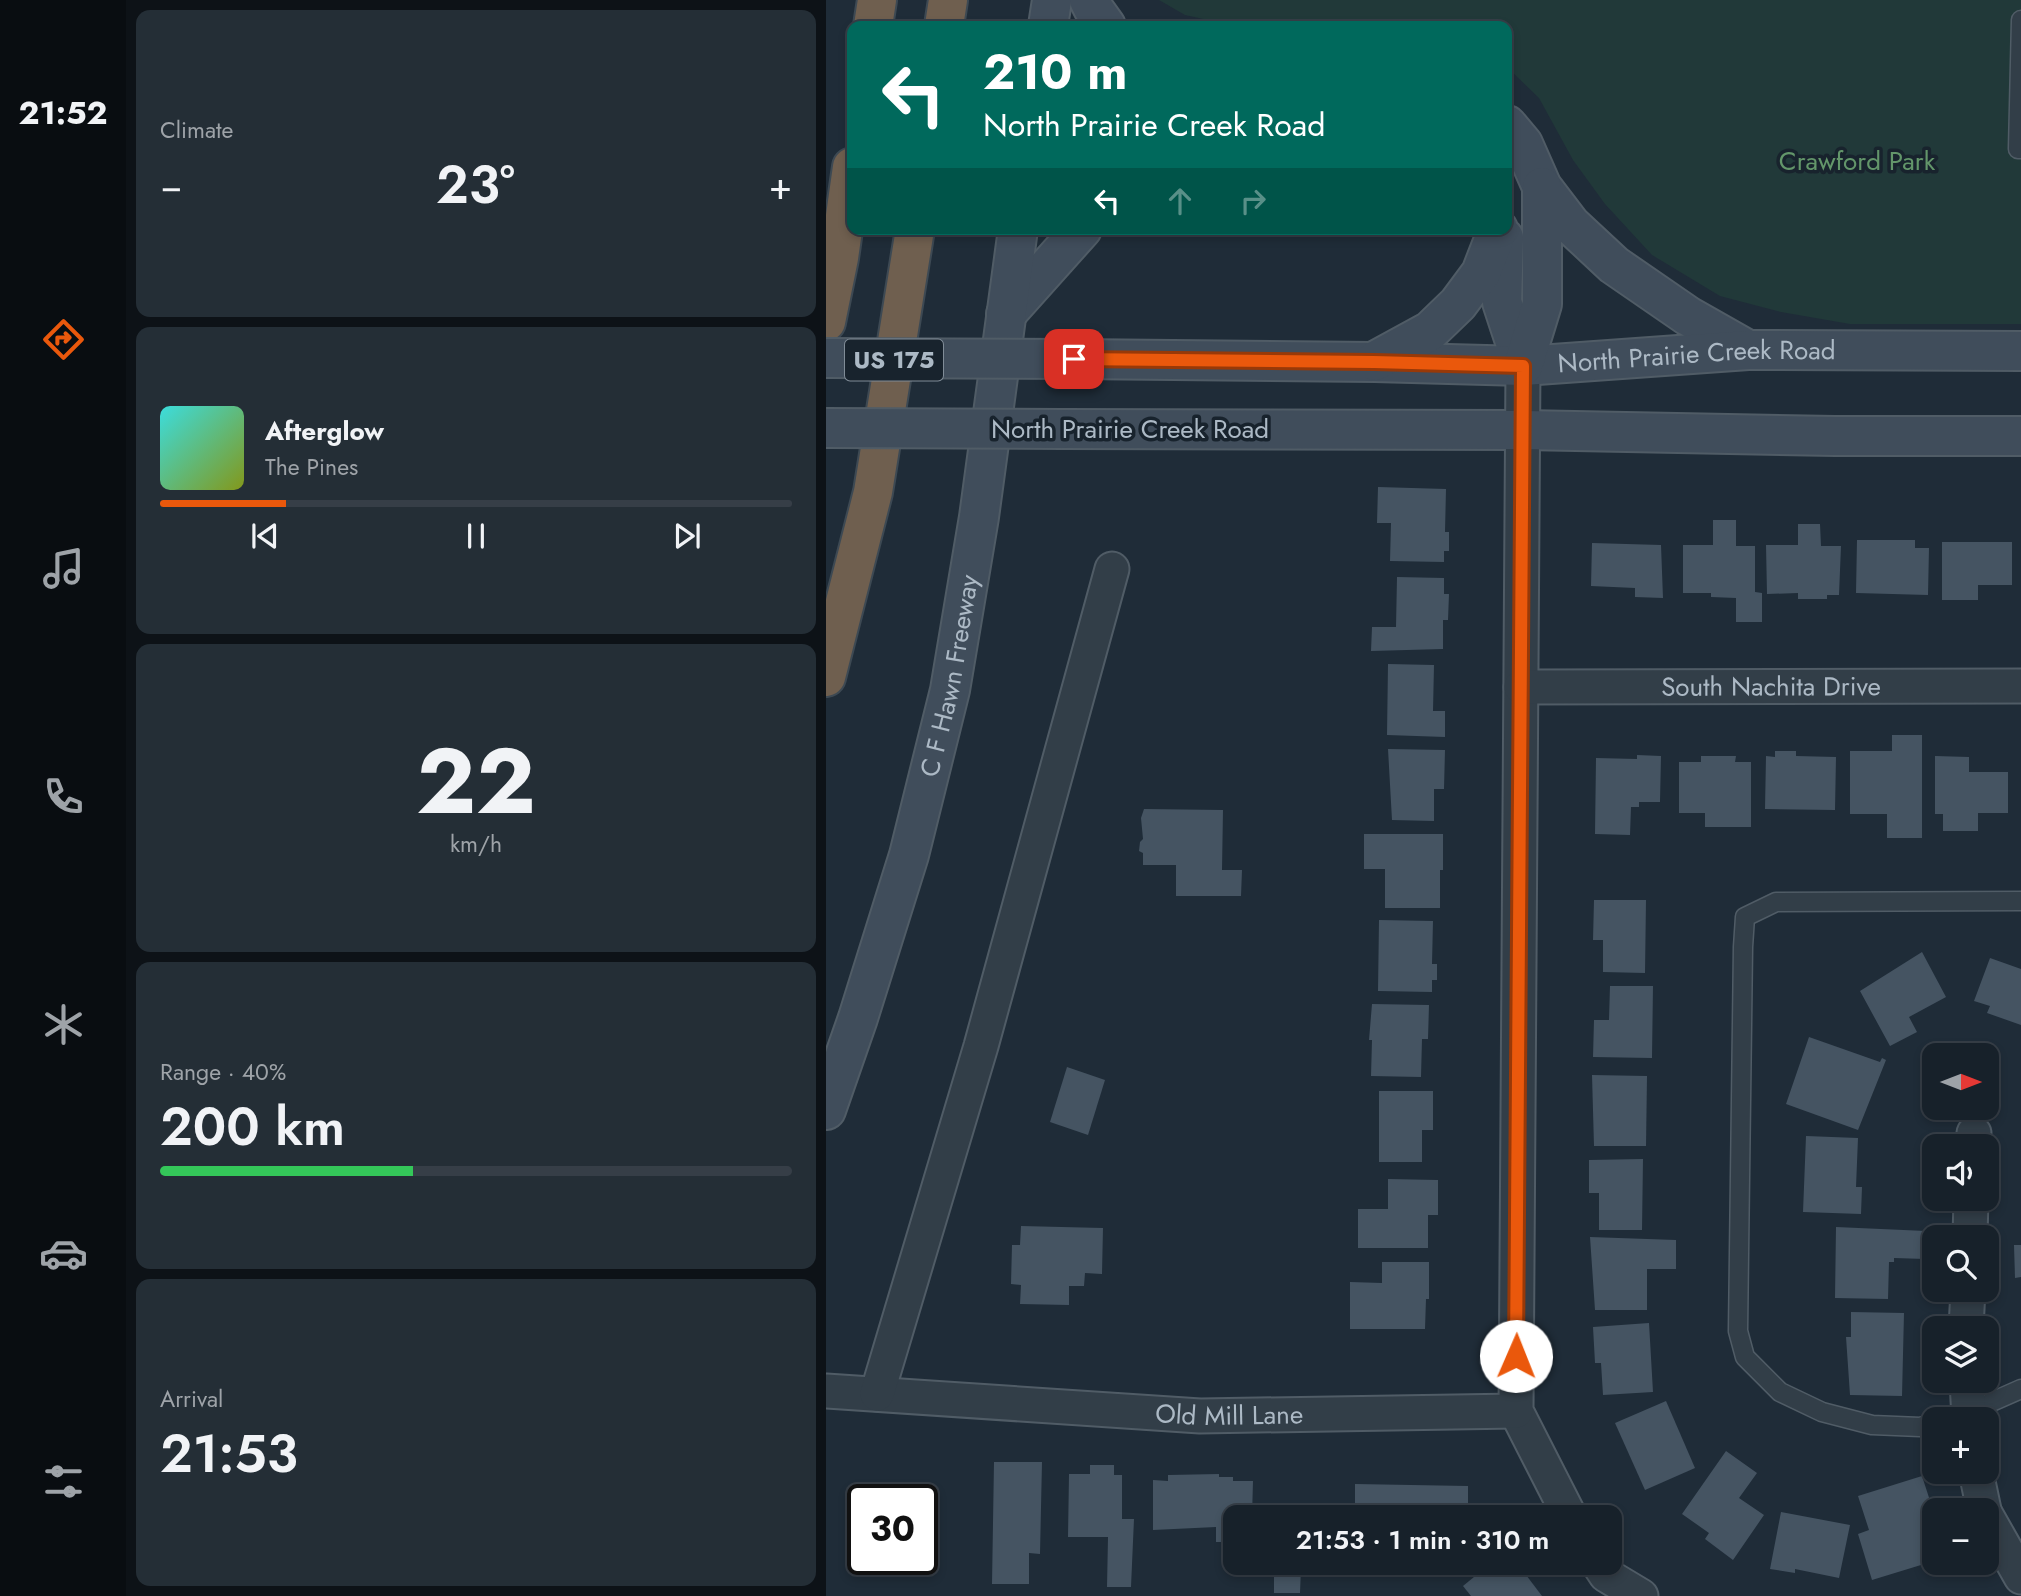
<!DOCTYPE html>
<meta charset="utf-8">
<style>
:root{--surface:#17212a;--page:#242e36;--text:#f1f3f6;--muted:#9ea3a8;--line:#363e47;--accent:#ea580c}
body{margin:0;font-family:Jost,sans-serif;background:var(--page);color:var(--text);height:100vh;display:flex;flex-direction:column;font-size:26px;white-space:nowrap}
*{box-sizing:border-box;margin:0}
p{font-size:23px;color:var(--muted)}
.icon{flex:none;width:38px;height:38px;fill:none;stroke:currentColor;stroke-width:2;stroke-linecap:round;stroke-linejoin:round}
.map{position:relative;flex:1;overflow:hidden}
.side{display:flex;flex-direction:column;gap:10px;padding:10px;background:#0d1217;width:700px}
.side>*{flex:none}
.banner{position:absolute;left:21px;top:21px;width:665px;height:214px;border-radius:14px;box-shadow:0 4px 10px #0003,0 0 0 2px var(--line);background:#00695c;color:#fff;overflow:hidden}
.needle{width:46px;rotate:90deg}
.buttons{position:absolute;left:1096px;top:1043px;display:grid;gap:14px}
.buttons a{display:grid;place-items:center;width:77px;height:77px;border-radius:14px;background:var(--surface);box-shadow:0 4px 10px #0003,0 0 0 2px var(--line);font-size:35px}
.speed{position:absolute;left:21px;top:1484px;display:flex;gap:14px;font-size:35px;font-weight:700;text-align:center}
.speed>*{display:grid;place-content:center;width:91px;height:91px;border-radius:50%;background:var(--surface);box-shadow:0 4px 10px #0003,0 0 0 2px var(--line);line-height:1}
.speed .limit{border:4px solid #111;border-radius:10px;background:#fff;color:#111}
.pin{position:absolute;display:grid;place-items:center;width:60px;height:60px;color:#fff;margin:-30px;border-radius:14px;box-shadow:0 4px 10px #0006}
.me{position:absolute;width:77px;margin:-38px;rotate:1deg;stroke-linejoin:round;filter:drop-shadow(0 0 5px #0008)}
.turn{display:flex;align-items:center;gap:24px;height:147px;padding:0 21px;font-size:32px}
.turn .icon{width:91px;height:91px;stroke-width:2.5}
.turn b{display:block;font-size:49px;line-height:60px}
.lanes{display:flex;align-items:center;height:66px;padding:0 21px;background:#0003;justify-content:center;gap:35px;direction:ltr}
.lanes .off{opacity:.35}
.big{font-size:52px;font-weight:600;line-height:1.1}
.side .widget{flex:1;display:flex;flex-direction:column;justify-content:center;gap:10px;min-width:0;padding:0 24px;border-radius:14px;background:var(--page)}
.side .dial{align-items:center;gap:0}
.dial b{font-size:91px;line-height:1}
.song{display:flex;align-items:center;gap:21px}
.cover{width:84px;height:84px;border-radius:10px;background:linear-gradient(135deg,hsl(180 70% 55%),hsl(70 70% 35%))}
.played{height:7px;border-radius:4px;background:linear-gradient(90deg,var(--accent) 20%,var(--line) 20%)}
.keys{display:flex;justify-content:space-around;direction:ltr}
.heat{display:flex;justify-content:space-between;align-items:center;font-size:38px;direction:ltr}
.charge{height:10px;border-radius:5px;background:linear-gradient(90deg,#34c759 40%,var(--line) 0)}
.trip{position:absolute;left:397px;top:1505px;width:399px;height:70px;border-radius:14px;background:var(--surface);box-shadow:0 4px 10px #0003,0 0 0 2px var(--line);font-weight:600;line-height:70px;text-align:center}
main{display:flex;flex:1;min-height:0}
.tab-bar{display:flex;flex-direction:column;width:126px;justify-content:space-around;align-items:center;background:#090d11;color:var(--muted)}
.tab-bar .icon{width:49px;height:49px}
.tab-bar .on{color:var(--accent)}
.tab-bar b{font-size:32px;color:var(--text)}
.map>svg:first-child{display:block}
.green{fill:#213939}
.building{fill:#455462}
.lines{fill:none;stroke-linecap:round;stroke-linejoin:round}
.service-casing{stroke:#505c66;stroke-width:21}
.minor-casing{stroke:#505c66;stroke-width:37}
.secondary-casing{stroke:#505c66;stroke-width:42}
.motorway-casing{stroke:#3d4953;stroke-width:42}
.service{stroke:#323e48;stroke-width:18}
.minor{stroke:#323e48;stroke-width:33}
.secondary{stroke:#404d5b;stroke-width:38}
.motorway{stroke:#6f5f4f;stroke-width:38}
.secondary-bridge-casing{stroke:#505c66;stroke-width:42;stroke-linecap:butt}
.secondary-bridge{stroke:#404d5b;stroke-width:38}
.route-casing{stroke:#983908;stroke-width:18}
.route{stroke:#ea580c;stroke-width:12}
.labels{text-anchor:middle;stroke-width:7;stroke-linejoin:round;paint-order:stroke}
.shield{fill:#18232d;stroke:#808c97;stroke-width:2}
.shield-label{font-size:24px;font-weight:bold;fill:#acb9c5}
.park-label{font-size:26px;fill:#63966a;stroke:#18232d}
.street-label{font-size:26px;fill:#acb9c5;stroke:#18232d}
</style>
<main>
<nav class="tab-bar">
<b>21:52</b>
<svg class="icon on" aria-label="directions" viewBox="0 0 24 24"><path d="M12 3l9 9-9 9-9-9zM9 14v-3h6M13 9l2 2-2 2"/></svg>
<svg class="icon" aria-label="music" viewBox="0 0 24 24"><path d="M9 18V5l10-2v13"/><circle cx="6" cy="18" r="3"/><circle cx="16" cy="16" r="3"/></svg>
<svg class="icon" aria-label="phone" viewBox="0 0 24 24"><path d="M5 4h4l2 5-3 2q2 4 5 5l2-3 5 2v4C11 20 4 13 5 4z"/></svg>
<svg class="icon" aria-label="climate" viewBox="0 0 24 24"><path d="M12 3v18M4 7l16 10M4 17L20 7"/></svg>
<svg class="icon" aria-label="car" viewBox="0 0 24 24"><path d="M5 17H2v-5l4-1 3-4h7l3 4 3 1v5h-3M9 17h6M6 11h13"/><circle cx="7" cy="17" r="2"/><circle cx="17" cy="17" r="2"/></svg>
<svg class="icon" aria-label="filters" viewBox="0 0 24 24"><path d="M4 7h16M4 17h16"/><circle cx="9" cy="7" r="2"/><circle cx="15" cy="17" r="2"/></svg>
</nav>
<section class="side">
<div class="widget"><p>Climate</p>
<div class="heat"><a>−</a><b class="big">23°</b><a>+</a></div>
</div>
<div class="widget">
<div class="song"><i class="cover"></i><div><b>Afterglow</b><p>The Pines</p></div></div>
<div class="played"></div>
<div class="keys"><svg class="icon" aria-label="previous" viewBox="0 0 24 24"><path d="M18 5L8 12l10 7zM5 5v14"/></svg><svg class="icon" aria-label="pause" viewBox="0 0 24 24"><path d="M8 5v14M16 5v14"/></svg><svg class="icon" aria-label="next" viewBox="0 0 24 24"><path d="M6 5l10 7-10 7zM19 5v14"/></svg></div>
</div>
<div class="widget dial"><b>22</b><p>km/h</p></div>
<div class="widget"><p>Range · 40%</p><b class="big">200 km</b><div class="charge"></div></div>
<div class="widget"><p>Arrival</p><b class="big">21:53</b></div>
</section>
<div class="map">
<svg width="1195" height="1596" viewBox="0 0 1195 1596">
<rect width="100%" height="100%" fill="#1f2c38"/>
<path class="green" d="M333,0H1195V324H1024L955,312L894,296L826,255L779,204L747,160L713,98L681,67V26L405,25L359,15Z"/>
<g class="building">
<path d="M552,487L620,489L619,532H623V551H618V562L564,561L565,523H551Z"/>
<path d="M887,520H910V546H929V592L936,593V622H910V598L885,597V593H857V545H887Z"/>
<path d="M972,524H994L995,546H1015L1013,595H1001V599H972V593L941,594L940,545H972Z"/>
<path d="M1031,540H1089V548H1103L1102,595L1030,593Z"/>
<path d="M1116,542H1186V585H1152V600H1116Z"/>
<path d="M766,543L835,545L837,598L809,597V588L765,586Z"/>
<path d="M571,577L618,578V594H623L622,620H617V649L545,651L546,627H570Z"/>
<path d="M562,664L608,665L607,711H619V737L561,735Z"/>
<path d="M1066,735H1096V838H1061V814H1024V751H1066Z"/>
<path d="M562,749L619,750L618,789H608V821L566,820Z"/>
<path d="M949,751H970V756L1010,757L1009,810L939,809L940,756L949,757Z"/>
<path d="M811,755L835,756L834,802H813V807H805L804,835L769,834L770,758L811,759Z"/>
<path d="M875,756H910L909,762H925V827H879V813H853V762H875Z"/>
<path d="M1109,756L1143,757V772H1182V813H1152V831H1117V814H1109Z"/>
<path d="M318,809L397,810L396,870H416L415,896H350V865H317V853L313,851L314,842L317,839L315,818Z"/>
<path d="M538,834H617V870H614V908H559V869H538Z"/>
<path d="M768,900H820L819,973L777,972V940H767Z"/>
<path d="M553,920L607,921L606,964H611V980H606V992L552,991Z"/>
<path d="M1096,952L1120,997L1083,1017L1091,1032L1064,1046L1034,991Z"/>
<path d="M1164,958L1195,969V1025L1161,1013L1164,1006L1148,1001Z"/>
<path d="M784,986H827L826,1058L767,1057L768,1020H783Z"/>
<path d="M546,1004L603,1005L602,1039H596L595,1077L545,1076L546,1040H543Z"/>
<path d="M983,1037L1054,1062L1056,1058L1060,1060L1032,1130L960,1104Z"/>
<path d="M241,1067L279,1080L262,1135L224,1122Z"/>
<path d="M766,1075L821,1076L820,1146H768Z"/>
<path d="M553,1091H607V1130H596V1162H553Z"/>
<path d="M980,1136L1032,1138L1030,1187H1036L1035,1214L977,1212Z"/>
<path d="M817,1159L816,1230H773V1193H763V1160Z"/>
<path d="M562,1179L612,1180V1215H602V1248H532V1209H562Z"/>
<path d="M195,1226L277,1228L276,1274L259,1273L258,1286H243V1305L194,1304L195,1285L185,1284L186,1245H194Z"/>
<path d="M1010,1227L1100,1231L1099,1259L1068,1258V1262H1063L1062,1299L1009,1298Z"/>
<path d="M764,1237L850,1240V1269H821V1310H769Z"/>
<path d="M1188,1245H1195V1277L1189,1278Z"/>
<path d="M556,1262H603V1299H600L599,1329H524V1282L556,1283Z"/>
<path d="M1025,1312L1078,1313L1076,1396L1024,1395L1020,1337H1025Z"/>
<path d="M823,1323L827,1392L777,1395L775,1363H769L767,1327Z"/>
<path d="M840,1401L869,1468L819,1490L789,1423Z"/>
<path d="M900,1451L931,1473L913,1498L938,1515L907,1560L879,1539L883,1533L856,1514Z"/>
<path d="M168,1462H216L214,1554L203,1553V1584H166Z"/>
<path d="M264,1465H288V1475H296V1519H308L305,1587H281L282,1537H242L243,1474H264Z"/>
<path d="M393,1474V1477H407V1481H427L426,1517H410V1542H390V1527L327,1530V1480L342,1481V1475Z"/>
<path d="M1096,1476L1108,1513V1561L1046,1580L1032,1534L1043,1530L1032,1496Z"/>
<path d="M529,1484L642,1486V1517H529Z"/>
<path d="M955,1512L1024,1525L1013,1578L969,1569V1573L944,1569Z"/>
<path d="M448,1563H481V1568H475L474,1593H448Z"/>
<path d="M665,1563H691L716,1596H645L637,1586Z"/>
</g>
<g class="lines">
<defs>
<g id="service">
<path d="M1195,20L1192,149H1195"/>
<path d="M1118,1419L1143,1412L1195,1389"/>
<path d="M1108,1423L1094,1427L1046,1425L996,1412L954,1392L919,1357L912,1331L917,947L919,917L950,902L1195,901"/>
</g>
<g id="minor">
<path d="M697,366L690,1411L744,1517"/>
<path id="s1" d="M695,687L1195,686"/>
<path d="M1147,1146L1148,1133"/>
<path d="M1144,1237L1145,1199"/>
<path d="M1140,1328L1142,1290"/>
<path d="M1141,1381L1143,1419"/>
<path id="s2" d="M0,1391L374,1416L690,1411"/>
<path d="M51,1394L155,1046L286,569"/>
<path d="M1150,1472L1158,1510"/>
<path d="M1160,1515L1195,1577"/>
<path d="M772,1563L780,1575L815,1596"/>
</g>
<g id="secondary">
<path d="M263,0L267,8L280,26"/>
<path d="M222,26L226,0"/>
<path d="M681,125L697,144L716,187L745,225L788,265L862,316L922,350"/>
<path d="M678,238L676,302L697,366"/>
<path d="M180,314L256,229"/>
<path id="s3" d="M248,359L548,362L697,366L922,350L1195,351"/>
<path d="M549,361L604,331L632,304L655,273L672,229"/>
<path d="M697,366L716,304V187"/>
<path d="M236,429L697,430L1009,436H1195"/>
<path id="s4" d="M0,1110L32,1018L83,855L124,690L153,517L192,229"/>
</g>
<g id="motorway">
<path d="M47,26L51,0"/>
<path d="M118,26L122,0"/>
<path d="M0,322L13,258L26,167"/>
<path d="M0,677L47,492L89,229"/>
</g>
</defs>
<use href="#service" class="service-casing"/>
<use href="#minor" class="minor-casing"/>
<use href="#secondary" class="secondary-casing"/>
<use href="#motorway" class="motorway-casing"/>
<use href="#service" class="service"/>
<use href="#minor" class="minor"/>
<use href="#secondary" class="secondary"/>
<use href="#motorway" class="motorway"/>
<defs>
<g id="secondary-bridge">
<path d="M0,358L248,359"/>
<path d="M0,428L236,429"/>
</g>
</defs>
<use href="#secondary-bridge" class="secondary-bridge-casing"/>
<use href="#secondary-bridge" class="secondary-bridge"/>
</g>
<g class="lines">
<defs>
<path id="route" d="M248,359L548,362L697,366L690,1356"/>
</defs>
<use href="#route" class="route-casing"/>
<use href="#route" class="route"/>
</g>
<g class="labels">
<rect class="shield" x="19" y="339.5" width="98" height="41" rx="5"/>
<g class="shield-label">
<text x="68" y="368">US 175</text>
</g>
<g class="park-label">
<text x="1031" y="170">Crawford Park</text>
</g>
<g class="street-label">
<text dy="9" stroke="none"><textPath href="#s3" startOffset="623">North Prairie Creek Road</textPath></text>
<text x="304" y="438">North Prairie Creek Road</text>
<text dy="9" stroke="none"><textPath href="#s4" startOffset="452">C F Hawn Freeway</textPath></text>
<text dy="9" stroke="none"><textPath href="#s1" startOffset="250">South Nachita Drive</textPath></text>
<text dy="9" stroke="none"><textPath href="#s2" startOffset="404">Old Mill Lane</textPath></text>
</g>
</g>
</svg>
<div class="buttons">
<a><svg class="needle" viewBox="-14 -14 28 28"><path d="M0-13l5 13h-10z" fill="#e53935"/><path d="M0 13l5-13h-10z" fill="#9ea3a8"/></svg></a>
<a><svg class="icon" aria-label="sound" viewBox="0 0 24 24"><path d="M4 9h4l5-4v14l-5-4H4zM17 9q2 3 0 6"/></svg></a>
<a><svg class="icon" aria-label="search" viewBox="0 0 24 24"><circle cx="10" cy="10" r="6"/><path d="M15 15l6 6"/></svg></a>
<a><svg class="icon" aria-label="layers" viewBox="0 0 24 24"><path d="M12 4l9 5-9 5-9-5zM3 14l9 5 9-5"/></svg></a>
<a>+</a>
<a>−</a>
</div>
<div class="speed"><div class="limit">30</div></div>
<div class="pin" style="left:248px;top:359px;background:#d93025"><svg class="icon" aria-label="arrive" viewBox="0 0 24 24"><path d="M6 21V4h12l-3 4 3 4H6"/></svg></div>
<svg class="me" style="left:690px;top:1356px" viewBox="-20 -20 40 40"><circle r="19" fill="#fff"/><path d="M0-13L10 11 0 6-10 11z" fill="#ea580c"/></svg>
<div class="trip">21:53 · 1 min · 310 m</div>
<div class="banner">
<div class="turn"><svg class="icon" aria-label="left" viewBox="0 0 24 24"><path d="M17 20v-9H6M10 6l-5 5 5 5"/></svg><div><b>210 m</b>North Prairie Creek Road</div></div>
<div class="lanes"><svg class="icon" aria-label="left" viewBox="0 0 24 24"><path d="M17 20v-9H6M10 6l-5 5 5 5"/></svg><svg class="icon off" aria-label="ahead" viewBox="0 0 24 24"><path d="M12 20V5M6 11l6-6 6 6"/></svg><svg class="icon off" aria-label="right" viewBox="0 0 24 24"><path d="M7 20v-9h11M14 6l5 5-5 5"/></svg></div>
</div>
</div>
</main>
